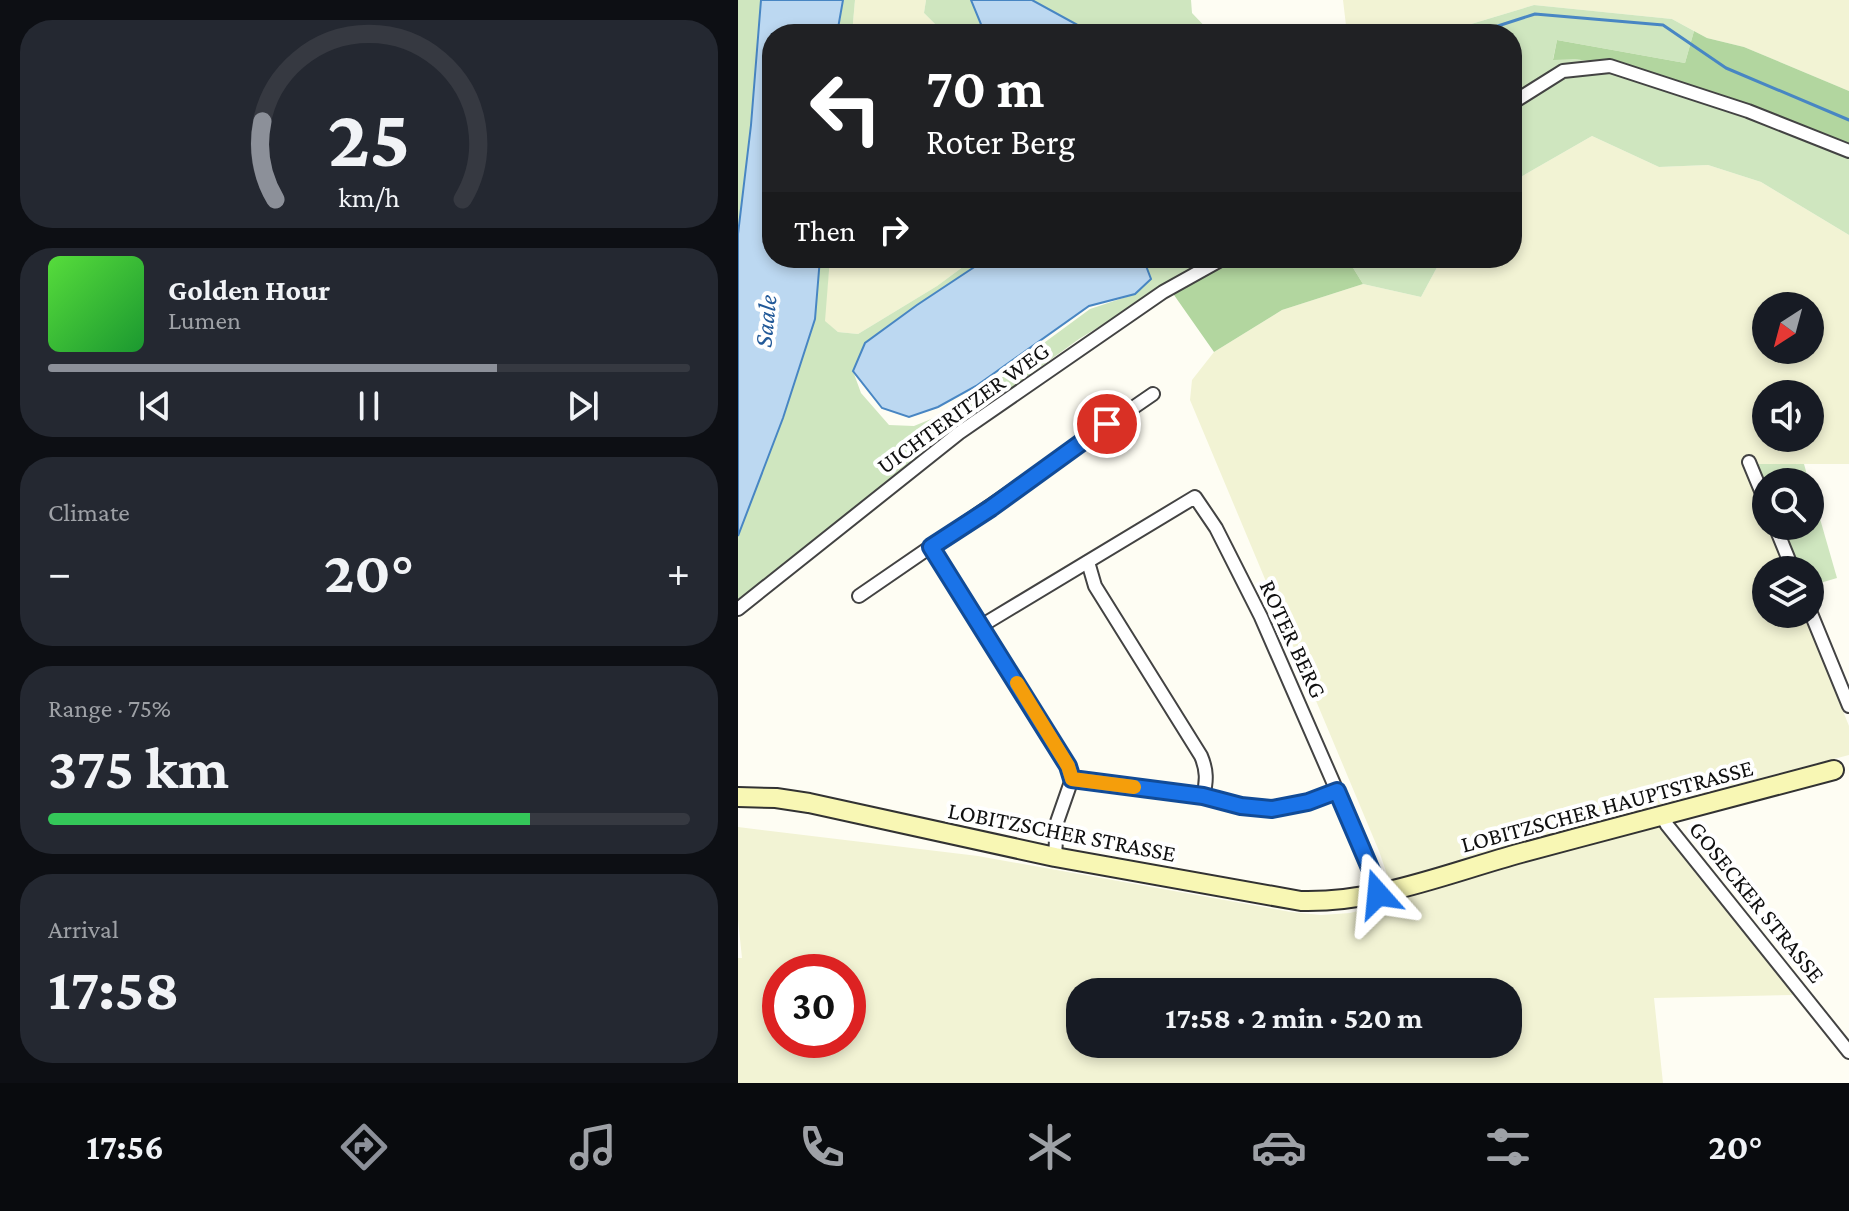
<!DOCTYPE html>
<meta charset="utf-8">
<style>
:root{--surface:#171b24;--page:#242831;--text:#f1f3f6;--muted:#9ea1a6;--line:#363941;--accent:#8c9099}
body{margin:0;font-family:"Crimson Pro",serif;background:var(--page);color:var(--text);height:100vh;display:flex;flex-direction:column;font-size:30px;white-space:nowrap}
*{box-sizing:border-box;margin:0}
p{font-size:26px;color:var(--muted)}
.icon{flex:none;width:44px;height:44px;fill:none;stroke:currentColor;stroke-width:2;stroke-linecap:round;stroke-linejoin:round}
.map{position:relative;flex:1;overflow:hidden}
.panel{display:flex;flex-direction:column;gap:20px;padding:20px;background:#0d0f14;width:738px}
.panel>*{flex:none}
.top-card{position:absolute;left:24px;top:24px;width:760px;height:244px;border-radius:32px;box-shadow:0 4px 12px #0003;background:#202124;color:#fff;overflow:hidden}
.needle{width:52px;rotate:216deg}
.buttons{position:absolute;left:1014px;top:292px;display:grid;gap:16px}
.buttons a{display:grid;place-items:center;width:72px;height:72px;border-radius:50%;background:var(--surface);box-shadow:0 4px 12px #0003;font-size:40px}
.speed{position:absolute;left:24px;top:954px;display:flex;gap:16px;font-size:40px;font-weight:700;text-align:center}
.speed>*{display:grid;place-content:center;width:104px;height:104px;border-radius:50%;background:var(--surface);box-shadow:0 4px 12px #0003;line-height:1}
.speed .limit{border:12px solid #d22;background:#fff;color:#111}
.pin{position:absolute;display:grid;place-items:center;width:68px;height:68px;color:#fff;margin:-34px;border:4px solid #fff;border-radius:50%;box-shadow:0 2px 8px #0007}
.me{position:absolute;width:88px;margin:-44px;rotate:342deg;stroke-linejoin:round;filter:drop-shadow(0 0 6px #0008)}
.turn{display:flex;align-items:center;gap:28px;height:168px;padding:0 32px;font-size:36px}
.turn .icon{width:104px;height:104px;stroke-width:2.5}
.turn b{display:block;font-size:56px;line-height:68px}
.then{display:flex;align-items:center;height:76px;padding:0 32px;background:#0003;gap:16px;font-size:30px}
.big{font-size:60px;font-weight:700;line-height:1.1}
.panel .tile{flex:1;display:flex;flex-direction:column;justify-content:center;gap:12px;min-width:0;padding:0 28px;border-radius:32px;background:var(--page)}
.panel .dial{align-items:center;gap:0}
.dial svg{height:208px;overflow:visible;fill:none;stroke:var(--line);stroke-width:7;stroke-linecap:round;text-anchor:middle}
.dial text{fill:var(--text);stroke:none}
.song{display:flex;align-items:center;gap:24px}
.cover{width:96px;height:96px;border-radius:12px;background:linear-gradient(135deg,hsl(110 70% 55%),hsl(130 70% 35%))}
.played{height:8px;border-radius:4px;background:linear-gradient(90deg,var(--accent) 70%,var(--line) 70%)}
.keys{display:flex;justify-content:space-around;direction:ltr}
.heat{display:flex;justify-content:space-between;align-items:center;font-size:44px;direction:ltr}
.charge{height:12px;border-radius:6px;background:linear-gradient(90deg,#34c759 75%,var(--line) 0)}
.trip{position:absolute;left:328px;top:978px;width:456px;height:80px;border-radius:32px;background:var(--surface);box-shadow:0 4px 12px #0003;font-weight:700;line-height:80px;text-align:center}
.menu{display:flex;height:128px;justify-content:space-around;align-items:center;background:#090b0e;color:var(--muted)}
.menu .icon{width:56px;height:56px}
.menu .active{color:var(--accent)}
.menu b{font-size:36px;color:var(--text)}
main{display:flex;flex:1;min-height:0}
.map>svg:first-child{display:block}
.farmland{fill:#f2f3d4;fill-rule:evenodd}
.green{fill:#cfe6bf}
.forest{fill:#b2d69f}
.water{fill:#bcd8f1;stroke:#4886c3;stroke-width:2}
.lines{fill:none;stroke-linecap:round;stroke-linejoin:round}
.stream{stroke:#4886c3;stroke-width:3}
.street-casing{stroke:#434343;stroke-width:16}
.secondary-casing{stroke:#323232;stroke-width:22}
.street{stroke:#fff;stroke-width:12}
.secondary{stroke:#f8f7b4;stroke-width:18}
.route-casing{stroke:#114b97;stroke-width:20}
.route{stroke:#1a73e8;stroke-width:14}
.slow{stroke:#f59e0b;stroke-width:14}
.labels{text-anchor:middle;stroke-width:8;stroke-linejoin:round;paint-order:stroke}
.street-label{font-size:24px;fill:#101010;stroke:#fff}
.water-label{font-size:26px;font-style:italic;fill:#225998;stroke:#fff}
</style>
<main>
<section class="panel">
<div class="tile dial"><svg viewBox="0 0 100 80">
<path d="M14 69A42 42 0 1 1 86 69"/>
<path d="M14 69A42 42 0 0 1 9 39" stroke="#8c9099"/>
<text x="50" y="56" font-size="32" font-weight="700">25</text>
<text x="50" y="72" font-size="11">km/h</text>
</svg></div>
<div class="tile">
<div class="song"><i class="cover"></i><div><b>Golden Hour</b><p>Lumen</p></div></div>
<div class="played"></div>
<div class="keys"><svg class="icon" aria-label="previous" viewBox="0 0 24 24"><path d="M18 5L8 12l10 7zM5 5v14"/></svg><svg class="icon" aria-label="pause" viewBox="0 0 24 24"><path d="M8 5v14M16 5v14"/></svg><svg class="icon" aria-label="next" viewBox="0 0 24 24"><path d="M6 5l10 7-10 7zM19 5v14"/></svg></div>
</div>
<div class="tile"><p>Climate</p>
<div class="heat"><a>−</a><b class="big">20°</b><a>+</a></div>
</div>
<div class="tile"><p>Range · 75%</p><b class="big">375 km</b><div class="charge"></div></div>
<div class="tile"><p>Arrival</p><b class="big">17:58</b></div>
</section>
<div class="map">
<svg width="1111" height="1083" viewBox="0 0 1111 1083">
<rect width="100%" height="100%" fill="#fefdf3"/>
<g class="farmland">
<path d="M117,0H188L186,13L207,34H114Z"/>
<path d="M605,0H1111V91L1006,47L969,38L934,19L796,5L700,34H609Z"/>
<path d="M854,136L921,167L970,165L1023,182L1111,235V464H1006L1028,520V526H1030L1048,570H1028V614H1066L1111,726V755L909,808L1057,995L916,998L925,1083H0V958H4L0,920V827L240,856L553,912L583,915L612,913L658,901L641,851L452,400L454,380L476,352L544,310L625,284L683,297L704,258H774V182ZM1028,306H1072V350H1028ZM1028,394H1072V438H1028ZM42,972H110V1040H42ZM342,992H770V1044H342Z"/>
<path d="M92,258H237L199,286L120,334L100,332L86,321Z"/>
</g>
<g class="green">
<path d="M0,0H23L13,125L0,234Z"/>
<path d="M105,0H117L114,34H100Z"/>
<path d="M188,0H233L247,34H207L186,13Z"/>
<path d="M294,0H453L454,13L474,34H356Z"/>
<path d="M796,5L934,19L956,31L947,63L819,40L815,59H835L893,66L1111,146V235L1023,182L970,165L921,167L854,136L774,182V34H700Z"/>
<path d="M82,258H92L87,321L100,332L120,334L199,286L237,258H250L179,305L127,343L115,371L123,393L151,425L176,426L215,410L352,309L397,294L407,259L405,258H474L341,339L217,429L0,604V536L45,418L77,319Z"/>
<path d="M609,258H704L683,297L625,284Z"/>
<path d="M1016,464H1066L1071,482H1028V492Z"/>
<path d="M1072,484L1099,578L1072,586V570H1061L1042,526H1072Z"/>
</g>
<g class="forest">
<path d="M956,31L969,38L1006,47L1111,91V146L893,66L835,59L815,60L819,40L947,63Z"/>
<path d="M474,258H609L625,284L544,310L476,352L429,285Z"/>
</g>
<g class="water">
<path d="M23,0H105L99,34H34V258H82L77,319L45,418L0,536V234L13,125Z"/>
<path d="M233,0H294L356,34H247Z"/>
<path d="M250,258H405L413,279L397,294L351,306L238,386L200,407L171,417L144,408L115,371L127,343L179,305Z"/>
</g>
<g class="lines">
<path class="stream" d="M735,34L797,14L925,25L988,68L1111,120"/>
<defs>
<g id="street">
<path d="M774,103L825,71L872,66L1010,111L1111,151"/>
<path d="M1011,462L1028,503"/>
<path d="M1037,526L1055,570"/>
<path d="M193,547L330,766L334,779L319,822L317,857"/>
<path d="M121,596L415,394"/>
<path d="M0,609L221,433L425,292L486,258"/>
<path d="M1072,611L1111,706"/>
<path d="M243,626L457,497L478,528L523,617L599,791C545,814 521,810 465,796"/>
<path d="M334,779L465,796C469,781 469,770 463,756L357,586L350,562"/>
<path d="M599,791L635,875L640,894"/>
<path d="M924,816L929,825L1111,1052"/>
</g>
<path id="secondary" d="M0,797L38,798L71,803L317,857L563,901C639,903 710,873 783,853C887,825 991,798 1096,770"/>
</defs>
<use href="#street" class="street-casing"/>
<use href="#secondary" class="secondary-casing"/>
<use href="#street" class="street"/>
<use href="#secondary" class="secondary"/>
</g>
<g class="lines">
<defs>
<path id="route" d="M369,424L253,508L193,547L330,766L334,779L465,796L503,806L534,809L570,802L599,791L635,875L640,894"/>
</defs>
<use href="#route" class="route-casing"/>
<use href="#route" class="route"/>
<path class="slow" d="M279,683L330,766L334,779L396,787"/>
</g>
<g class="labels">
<g class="street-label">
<text transform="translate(225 408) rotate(-36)" y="8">UICHTERITZER WEG</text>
<text transform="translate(555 639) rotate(65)" y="8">ROTER BERG</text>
<text transform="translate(869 806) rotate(-15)" y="8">LOBITZSCHER HAUPTSTRASSE</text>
<text transform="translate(324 832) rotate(11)" y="8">LOBITZSCHER STRASSE</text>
<text transform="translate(1019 902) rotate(51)" y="8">GOSECKER STRASSE</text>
</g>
<g class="water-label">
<text transform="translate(27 321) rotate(-84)" y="9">Saale</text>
</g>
</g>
</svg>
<div class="buttons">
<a><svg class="needle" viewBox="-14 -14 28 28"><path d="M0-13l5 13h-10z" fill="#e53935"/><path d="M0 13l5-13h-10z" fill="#9ea1a6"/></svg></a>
<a><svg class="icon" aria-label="sound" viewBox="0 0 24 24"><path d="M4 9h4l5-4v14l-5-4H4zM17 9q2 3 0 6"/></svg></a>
<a><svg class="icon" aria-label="search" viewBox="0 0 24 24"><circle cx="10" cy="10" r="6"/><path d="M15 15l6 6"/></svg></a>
<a><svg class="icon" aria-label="layers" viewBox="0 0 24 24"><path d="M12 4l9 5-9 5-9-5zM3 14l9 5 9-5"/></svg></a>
</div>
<div class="speed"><div class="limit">30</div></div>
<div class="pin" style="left:369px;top:424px;background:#d93025"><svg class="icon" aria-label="arrive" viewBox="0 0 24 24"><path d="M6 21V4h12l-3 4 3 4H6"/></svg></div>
<svg class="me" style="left:640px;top:894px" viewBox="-20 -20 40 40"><path d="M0-17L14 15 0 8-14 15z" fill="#1a73e8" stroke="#fff" stroke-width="4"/></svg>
<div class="trip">17:58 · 2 min · 520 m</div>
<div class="top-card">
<div class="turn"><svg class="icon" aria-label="left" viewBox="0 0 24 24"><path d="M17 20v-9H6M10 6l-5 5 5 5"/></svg><div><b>70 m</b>Roter Berg</div></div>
<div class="then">Then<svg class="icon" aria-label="right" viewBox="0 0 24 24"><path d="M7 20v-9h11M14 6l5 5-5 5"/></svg></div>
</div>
</div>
</main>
<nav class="menu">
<b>17:56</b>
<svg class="icon active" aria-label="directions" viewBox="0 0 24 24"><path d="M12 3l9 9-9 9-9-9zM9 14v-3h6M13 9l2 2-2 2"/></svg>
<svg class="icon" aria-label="music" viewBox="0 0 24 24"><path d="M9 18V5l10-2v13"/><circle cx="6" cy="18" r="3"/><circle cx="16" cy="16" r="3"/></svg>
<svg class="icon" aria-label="phone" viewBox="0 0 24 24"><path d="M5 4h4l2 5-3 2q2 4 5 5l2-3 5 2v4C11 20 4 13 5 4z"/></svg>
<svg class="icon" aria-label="climate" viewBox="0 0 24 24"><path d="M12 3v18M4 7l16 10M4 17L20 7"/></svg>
<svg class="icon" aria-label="car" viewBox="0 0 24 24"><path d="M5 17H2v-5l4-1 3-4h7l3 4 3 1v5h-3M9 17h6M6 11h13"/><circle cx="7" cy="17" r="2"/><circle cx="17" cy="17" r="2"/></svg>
<svg class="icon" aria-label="filters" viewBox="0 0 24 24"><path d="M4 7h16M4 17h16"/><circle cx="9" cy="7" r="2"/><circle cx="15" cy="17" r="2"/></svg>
<b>20°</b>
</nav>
